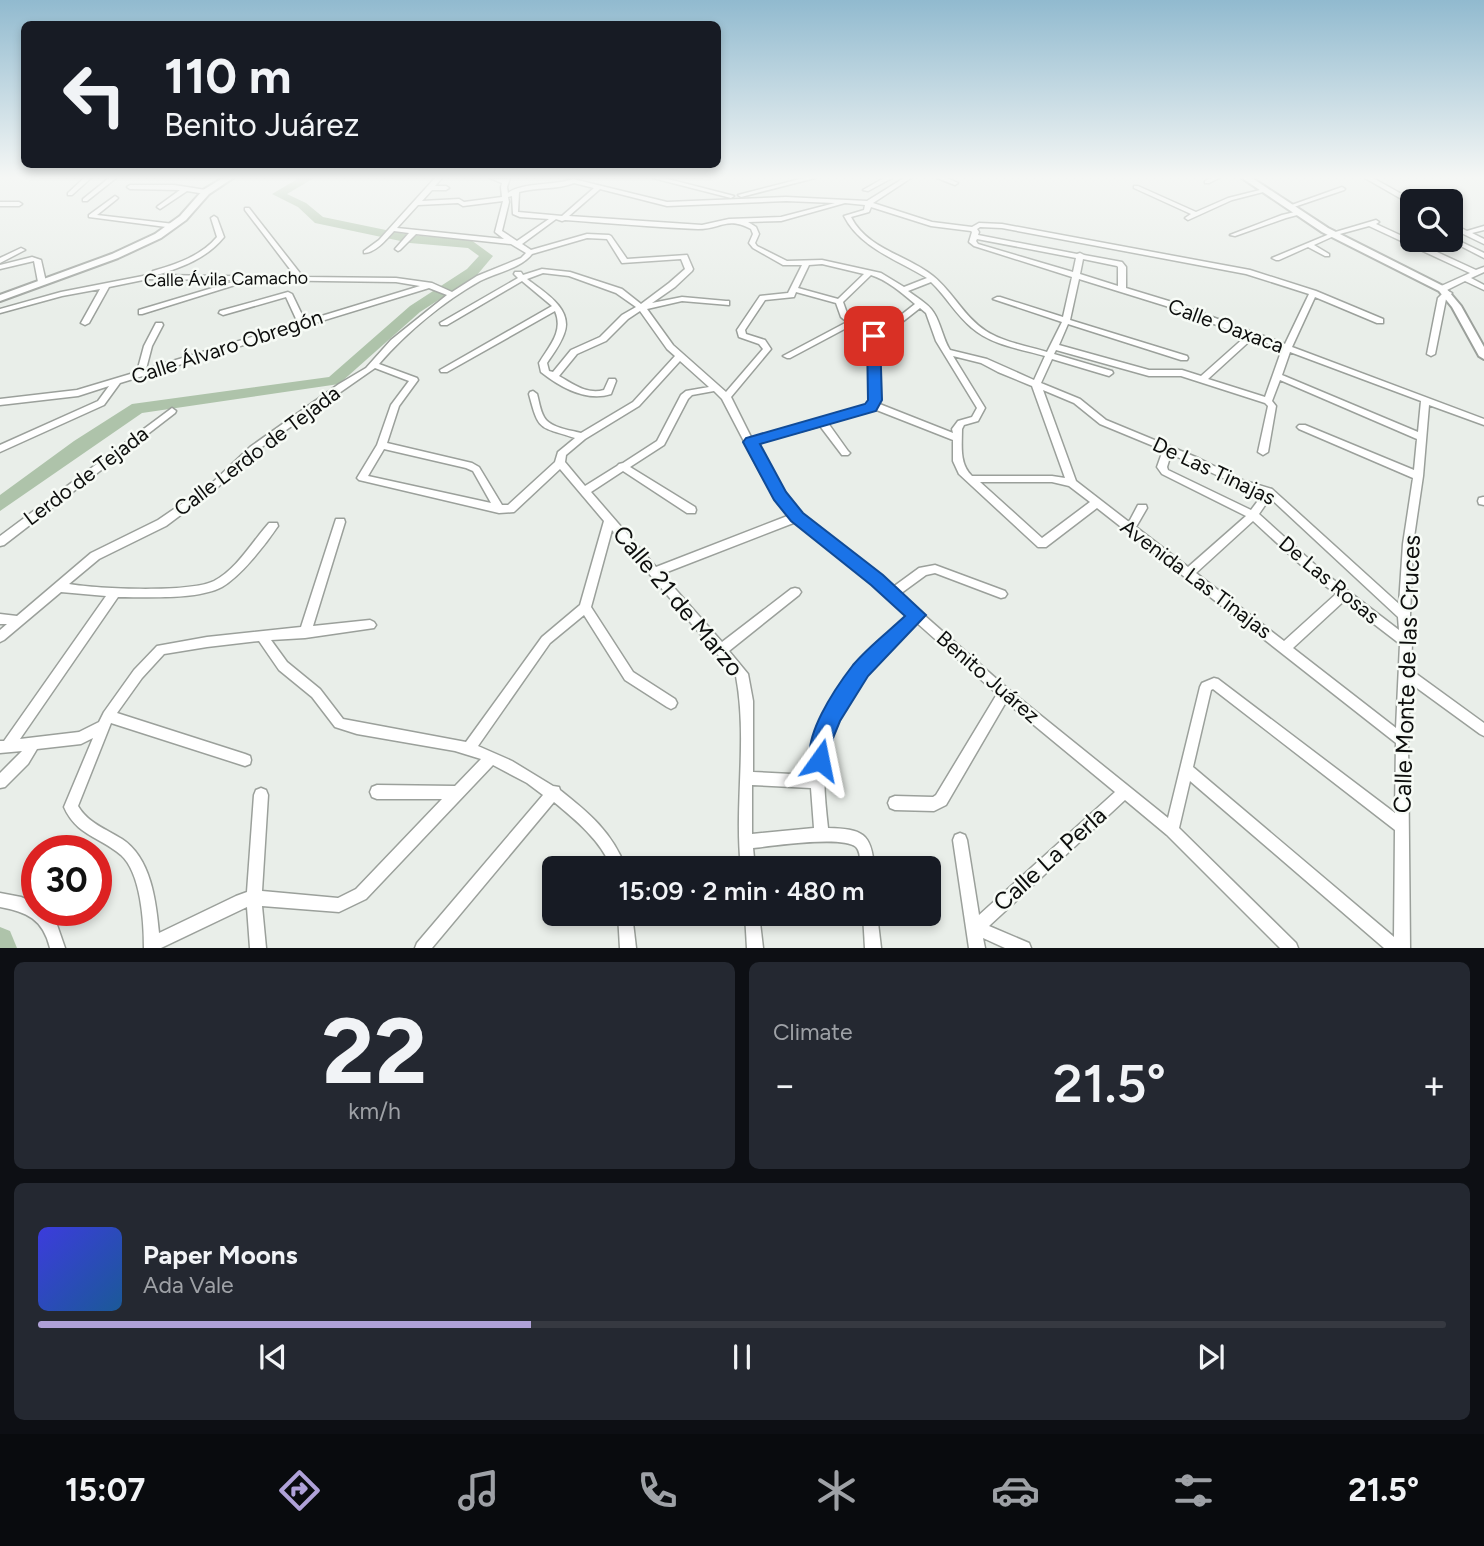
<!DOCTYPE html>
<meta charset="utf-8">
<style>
:root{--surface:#171b24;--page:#242831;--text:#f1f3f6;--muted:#9ea1a6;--line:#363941;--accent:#afa1d8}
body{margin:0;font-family:Figtree,sans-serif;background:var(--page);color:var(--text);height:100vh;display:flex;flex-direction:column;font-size:26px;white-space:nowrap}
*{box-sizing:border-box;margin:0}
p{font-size:23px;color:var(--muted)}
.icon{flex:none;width:38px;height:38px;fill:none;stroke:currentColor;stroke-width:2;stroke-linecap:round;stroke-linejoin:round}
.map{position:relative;height:948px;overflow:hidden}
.details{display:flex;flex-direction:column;gap:14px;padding:14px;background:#0d0f14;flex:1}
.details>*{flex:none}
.banner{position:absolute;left:21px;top:21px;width:700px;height:147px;border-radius:10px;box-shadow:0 4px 10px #0003;background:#171b24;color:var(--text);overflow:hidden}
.controls{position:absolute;left:1400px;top:189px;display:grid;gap:14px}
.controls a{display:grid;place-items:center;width:63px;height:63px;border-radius:10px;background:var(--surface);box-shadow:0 4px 10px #0003;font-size:35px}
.speed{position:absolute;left:21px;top:835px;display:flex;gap:14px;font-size:35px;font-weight:700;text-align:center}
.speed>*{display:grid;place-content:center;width:91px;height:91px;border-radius:50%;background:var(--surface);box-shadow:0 4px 10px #0003;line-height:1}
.speed .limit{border:10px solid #d22;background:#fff;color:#111}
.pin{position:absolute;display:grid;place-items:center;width:60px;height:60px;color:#fff;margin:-30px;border-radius:14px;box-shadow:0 4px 10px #0006}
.me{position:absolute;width:77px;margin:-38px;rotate:12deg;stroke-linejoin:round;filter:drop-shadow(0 0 5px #0008)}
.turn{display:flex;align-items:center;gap:24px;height:147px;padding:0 28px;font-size:32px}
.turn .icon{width:91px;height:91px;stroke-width:2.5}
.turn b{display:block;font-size:49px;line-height:60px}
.big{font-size:52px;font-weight:600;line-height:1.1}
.details .widget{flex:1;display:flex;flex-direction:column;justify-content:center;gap:10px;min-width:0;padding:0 24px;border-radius:10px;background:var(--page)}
.details .dial{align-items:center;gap:0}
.dial b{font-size:91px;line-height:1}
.song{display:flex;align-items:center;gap:21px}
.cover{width:84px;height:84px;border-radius:10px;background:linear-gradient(135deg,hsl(240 70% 55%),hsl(210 70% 35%))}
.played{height:7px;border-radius:4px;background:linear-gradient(90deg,var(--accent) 35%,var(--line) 35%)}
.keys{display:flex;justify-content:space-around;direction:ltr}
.heat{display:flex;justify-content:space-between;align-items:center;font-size:38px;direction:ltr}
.details .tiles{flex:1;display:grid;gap:14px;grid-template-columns:1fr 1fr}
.widget:last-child{grid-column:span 2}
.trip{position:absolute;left:542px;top:856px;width:399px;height:70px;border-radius:10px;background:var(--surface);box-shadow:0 4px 10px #0003;font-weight:600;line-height:70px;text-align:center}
.dock{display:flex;height:112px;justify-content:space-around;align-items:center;background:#090b0e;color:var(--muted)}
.dock .icon{width:49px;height:49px}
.dock .selected{color:var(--accent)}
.dock b{font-size:32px;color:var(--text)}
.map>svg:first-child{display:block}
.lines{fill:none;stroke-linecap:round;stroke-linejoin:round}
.river{fill:#aec3aa;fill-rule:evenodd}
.minor-casing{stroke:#9ba09b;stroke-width:3}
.major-casing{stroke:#9ba09b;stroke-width:4}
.minor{fill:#fff;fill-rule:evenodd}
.major{fill:#fff;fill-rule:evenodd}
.route{fill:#1a73e8;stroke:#114b97;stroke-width:2}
.labels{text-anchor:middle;stroke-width:5;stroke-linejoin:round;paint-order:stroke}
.far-street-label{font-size:18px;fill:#0d0e0d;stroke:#f7fbf6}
.street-label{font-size:21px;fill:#0d0e0d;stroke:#f7fbf6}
.near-street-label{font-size:24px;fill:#0d0e0d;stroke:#f7fbf6}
</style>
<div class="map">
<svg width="1484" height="948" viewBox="0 0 1484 948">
<rect width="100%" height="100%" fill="#e9eee9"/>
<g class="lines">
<g class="river">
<path d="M299,178H314L287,194L306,203L323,217L410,235L471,240L493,256L477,275L420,312L339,384L142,413L0,511V495L74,441L132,404L329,377L410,306L467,269L479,256L468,248L410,243L315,223L298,207L272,194Z"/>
<path d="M0,927L10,931L17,948H0Z"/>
</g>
<defs>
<g id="minor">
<path d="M84,178H91L72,195H68V193Z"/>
<path d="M109,178H116L87,201H83V199Z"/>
<path d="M435,178H442L435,186H446L449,188L446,190H432L422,201L459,199L464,202L502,197L501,187L502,183L490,178L503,179L510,178L507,187L508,193C522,182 554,186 573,179L667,202L786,197L867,201L904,178H911L873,203L932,222L972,227L979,223L1002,224L1250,270L1316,291L1383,319V323H1377L1315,297L1292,347L1484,419V425L1429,405L1423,476L1413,544L1410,615L1412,642L1411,670L1484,723V736L1480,734L1410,683L1408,740L1410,948H1384L1190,781L1179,828L1296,943L1298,948H1280L1167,835L1125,800L989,926L1029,943L1031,948H1005L983,938L985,948H969L953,840L955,835L960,833L965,835L967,840L979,915L1115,792L1006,702L946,805L934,811L895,810L890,808L888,803L890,798L895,796L933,797L936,795L997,694L917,623C881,657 836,695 827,747C822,774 825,801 828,828C862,829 872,833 874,868H860C860,862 861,852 856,847C843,835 771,846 753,848L755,868H741C734,804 748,739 736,676L612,530L591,607L633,672L675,699L677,703L675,707L671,709L667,707L625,680L584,615L550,643L478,746L512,761L553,786L559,787L560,790C590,814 611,831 626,868H612C600,840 577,821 554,802L432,948H415L417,943L543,795L527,783L493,765L366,899L339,912L262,906L266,948H250L247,907L161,948H144C144,922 141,873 121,855C100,837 76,835 64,807L93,738L81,744L37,749L28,764L5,787L0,788V773L22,751L0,753V741H4L106,596L61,592L4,640L0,642V630L7,624H0V614L17,616L91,553L158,520L212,483L250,447L339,384L366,368L391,340L447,295L429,288L120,383L104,405L0,452V445L98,401L109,386L78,396L0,405V399L77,390L137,372L144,346L156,323H162L163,325L152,346L146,369L298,323L286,297L223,315L219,313L220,311L288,292L292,294L305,321L420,286L396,282L251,280L142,314H139V310L239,280L148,279L109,287L89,323L85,325L81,323L100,289L62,296L0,313V309L61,292L148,275H155L152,273L153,271C177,264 201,256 217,237L211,218L214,216L217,218L224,237C207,258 183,267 157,275L296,277L245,210V208H249L303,277L396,278L432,283L452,292L477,276L521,258L526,253L511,244L416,234L400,250L398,251L395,249L409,233L394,231C386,240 375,253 364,253V251L379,240ZM574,183L594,188L562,216L518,212L519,192C537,187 556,190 574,183ZM600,189L667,206L786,201L835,203L781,217L729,219L702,225L569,216ZM512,196L513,214L520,217L549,219L517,241L502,231L509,202L508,197ZM503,201L495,232L504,239L397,228L418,205L458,203L463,206ZM845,203L865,205L864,210L844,216C860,248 898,260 927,278L904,287L881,273L822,260L787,261L757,246L755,243L759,234L756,227L748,222L781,221ZM871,207L931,226L971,231L972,232L969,242L974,246L1072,277L1063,317L1000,297H997L993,299L1062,322L1047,352C1027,346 1003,342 986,331C964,317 953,292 933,276C907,255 867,249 851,217L869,212ZM556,219L562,221L565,220C609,223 654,227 698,229C721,229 727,216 751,229L753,234L749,243L753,248L783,265H802L788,293L760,296L737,330L739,337L759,344L763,349L726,392L673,345L647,309L682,301L729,305V301H726L682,297L652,303L675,287L692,271L693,269L687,255L627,259L611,236L609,235L587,234L531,250L522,244ZM980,227L1002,228L1246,274L1309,294L1285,344L1172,302L1126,288V267L1122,262L1084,255L1080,253L1077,254L978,235L979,232L977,229ZM587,238L607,239L622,263L681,259L685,269L669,283L641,304L622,289L570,272L542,269L523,275L521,272H515L514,274L518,278L440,323L441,325H447L522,281L552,306L440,370L441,372H447L555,311C564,332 549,346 539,363L541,372C560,387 587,402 611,394L616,381L615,379H609L604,390C587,395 573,384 559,376L577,354L606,341L628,319L640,311L667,349L675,356L633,402L581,433C570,430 550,428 544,417C540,410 539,401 537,394L533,391L530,392L529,394C539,432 539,426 575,438L558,452L555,462L508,505H502L479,467L472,463L387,443L399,406L418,380L417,378L379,364C407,332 443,302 480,281C497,272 520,269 532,254ZM977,239L1076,258L1073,272L978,244L976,241ZM1083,259L1117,266L1118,267V286L1080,274ZM822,264L864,274L838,299L798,288L809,265ZM543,273L569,276L616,293L636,307L622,315L600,337L571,350L553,372L549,371L547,363C553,354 560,345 564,334C574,309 544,292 527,279ZM871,275C887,280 902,293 915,304L877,334L848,316L843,302ZM1079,279L1166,306L1246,336L1201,376L1182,370H1149L1059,345L1068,324L1181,360H1187L1188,358L1187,356L1070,320ZM931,282C946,296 956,315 972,328C991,345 1021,349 1045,356L1034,380L987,359L950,350C943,339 941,324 934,313C929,304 916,297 908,291ZM796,292L836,303L841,317L847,322L783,356L787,358H790L852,325L870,337L869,404L862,408L752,439L731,397L771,349L765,340L746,334L745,330L765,300L794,297ZM920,308L926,313L936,341L977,408L972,417L958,421L952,429L953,433L877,403L878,341ZM1253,338L1282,349L1265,397L1208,379ZM1056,350L1149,376H1181L1265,403L1268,406L1258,452L1263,455L1268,452L1276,406L1272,401L1280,380L1417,439L1414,470L1305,425H1299L1297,427L1299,429L1413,478L1403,544L1399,604L1272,489L1242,480L1198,458L1106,420L1080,399L1041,383L1052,359L1109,376L1113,373L1112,371L1054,354ZM1290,352L1421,401L1418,432L1282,375ZM953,356L981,363L998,372L1032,386L1065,478L1052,476H972C959,464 962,445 962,429L964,425L978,421L985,408ZM680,361L709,387L686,391L681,395L657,441L623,463L619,464L617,466L585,486L565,462L566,455L585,439L639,406ZM375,368L409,381L391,405L377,445L357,478L359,480L499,513L514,512L560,469L604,521L580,605L542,637L466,742L343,719L320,689L287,662L271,640L305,638L374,628L376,625L374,622L370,620L313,626L345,522L344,519H336L335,522L301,627L207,637L157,646L134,670L104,712L99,722L79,732L20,739L118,597C147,597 198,600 222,587C241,576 266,544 278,526L277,523H269C252,542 237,569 214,581C189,593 98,589 69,584L99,559L166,526L218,487L256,451ZM1043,390L1074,403L1100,424L1163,450L1157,467L1162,474L1246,516L1188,567L1136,527L1147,508L1146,505H1138L1129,522L1076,481ZM714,391L722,399L761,474L790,515L656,567L591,492L623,471L687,513H695L696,510L695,507L630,467L664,445L688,399L692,395ZM874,409L953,440V461L959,474L1038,547H1046L1097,508L1396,743L1395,813L1218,679L1214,678L1202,683L1200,687L1168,818L1008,689L900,594L926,575L935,573L1001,598L1005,597L1007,594L1005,591L935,565L919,568L893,587L801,514L770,472L755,444L820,426L842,455H848L850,453L848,451L828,423L868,412ZM384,449L466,468L473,471L491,503L368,476ZM1171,454L1236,484L1263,494L1251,510L1168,470L1167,467ZM980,482H1052L1069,486L1090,502L1042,538ZM1270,498L1398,617L1399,630L1322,571L1259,514ZM1253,521L1314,577L1336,594L1284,641L1196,573ZM796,522L873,583L910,616C860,662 814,702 811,775L753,772V701L748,674L729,651L799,595L801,592L799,589L795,588L791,589L722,642L662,574ZM1344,601L1400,644L1396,728L1293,648ZM259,641L279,670L312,697L335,727L357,734L455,751L481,759L455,786L377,785L372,787L370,792L372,797L377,799H442L356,889L338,898L262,891L268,795L266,790L261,788L256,790L254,795L247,892L236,896L159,933C156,901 151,858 122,839C106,829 88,823 78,806L111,723L245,766L250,764L251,760L250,756L245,754L117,713L142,678L164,654L207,647ZM1213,689L1395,830L1394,937L1193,767L1211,690ZM752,785L811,788L814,828L752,834Z"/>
<path d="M653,178H664L734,196L731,198Z"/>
<path d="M804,178H815L741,197L738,195Z"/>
<path d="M884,178H892L868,191L863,190Z"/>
<path d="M937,178H947L958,183L955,185Z"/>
<path d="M1211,178H1219L1209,183H1205V181Z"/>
<path d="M1365,178H1373L1414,201H1412V205Z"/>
<path d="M174,185L206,190L209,192L206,194L187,191L160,209L157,207L158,206L180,190L130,189L127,187L130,185Z"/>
<path d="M1134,186H1138L1196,212L1228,198L1264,189L1267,191L1232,200L1188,220L1185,218L1191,214L1134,188Z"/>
<path d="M1342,187L1345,189L1344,190L1291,208L1286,207Z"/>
<path d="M115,196L118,198L117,199L97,215L174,224L177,226L174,228L89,217V215Z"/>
<path d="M0,202H19L22,204L19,206H0Z"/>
<path d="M1299,211L1301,212V214L1286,218L1235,236L1230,235L1282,215Z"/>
<path d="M1411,217H1412V222L1408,219Z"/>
<path d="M1376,220L1379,222L1376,224L1476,270L1484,267V272L1471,278L1484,285V290L1465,281L1445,291H1439V287L1470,273L1369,226L1336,235L1314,245L1329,254V256H1325L1308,247L1279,260H1276L1272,258L1332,233Z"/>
<path d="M1451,223L1467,231L1484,226V230L1472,233L1484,239V244L1451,228Z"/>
<path d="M1451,237L1484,253V258L1449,240H1451Z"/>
<path d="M21,248L25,250L23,251L0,263V258Z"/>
<path d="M32,257L41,260L46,282L45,284H39L38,282L34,261L0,269V265Z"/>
<path d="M1445,291H1448L1452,293L1446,299L1435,354L1431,356L1427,354L1438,298Z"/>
<path d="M172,408L176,411L175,413L4,545L0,546V536Z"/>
<path d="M1483,497H1484V505L1479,504L1478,501L1479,498Z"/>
<path d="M0,893L21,897L35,903L37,904V910H46L56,922L65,948H50C43,919 27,912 0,907Z"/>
<path d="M618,914H632L636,948H620Z"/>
<path d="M745,914H759L763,948H747Z"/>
<path d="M863,914H877L881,948H865Z"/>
</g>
<g id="major">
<path d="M223,178H233L209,194L186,220L161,238L118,258L0,301V295L112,254L155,234L180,216L203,190Z"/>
<path d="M1242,178H1252L1328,228L1445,287L1461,306L1484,347V359L1479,356L1452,307L1439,291L1322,232Z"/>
</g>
</defs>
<use href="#minor" class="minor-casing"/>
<use href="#major" class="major-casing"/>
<use href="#minor" class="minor"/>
<use href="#major" class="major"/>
</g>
<linearGradient id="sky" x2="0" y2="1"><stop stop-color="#91bacf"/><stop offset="0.57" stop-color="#f5f7f5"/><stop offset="1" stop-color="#f5f7f5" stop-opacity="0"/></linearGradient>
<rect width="1484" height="311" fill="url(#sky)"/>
<path class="route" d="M874,332L880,336L882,400L876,411L760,444L786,492L803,513L883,575L926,615L868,676L840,721L833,738L828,767L820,770L812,767C800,739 836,687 853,665C868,647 888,632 905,616L871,585L791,521L774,500L743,442L746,438L865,404L868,400L867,336Z"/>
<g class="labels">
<g class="far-street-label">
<text transform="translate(226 279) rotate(-1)" y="6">Calle Ávila Camacho</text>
</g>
<g class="street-label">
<text transform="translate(1226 326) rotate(20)" y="7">Calle Oaxaca</text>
<text transform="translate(227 347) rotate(-18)" y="7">Calle Álvaro Obregón</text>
<text transform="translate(257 451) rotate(-37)" y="7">Calle Lerdo de Tejada</text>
<text transform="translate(1214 471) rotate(25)" y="7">De Las Tinajas</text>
<text transform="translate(86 476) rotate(-37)" y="7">Lerdo de Tejada</text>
<text transform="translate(1196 579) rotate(37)" y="7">Avenida Las Tinajas</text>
<text transform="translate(1329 580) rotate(40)" y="7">De Las Rosas</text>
<text transform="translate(988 677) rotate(41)" y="7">Benito Juárez</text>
</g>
<g class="near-street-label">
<text transform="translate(678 601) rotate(50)" y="8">Calle 21 de Marzo</text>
<text transform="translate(1407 674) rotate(-88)" y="8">Calle Monte de las Cruces</text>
<text transform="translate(1050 859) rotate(-42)" y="8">Calle La Perla</text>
</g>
</g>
</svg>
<div class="controls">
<a><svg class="icon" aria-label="search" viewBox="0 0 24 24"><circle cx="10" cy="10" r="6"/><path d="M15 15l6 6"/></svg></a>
</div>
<div class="speed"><div class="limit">30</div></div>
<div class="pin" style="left:874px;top:336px;background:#d93025"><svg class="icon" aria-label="arrive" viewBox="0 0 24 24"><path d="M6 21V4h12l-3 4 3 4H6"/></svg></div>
<svg class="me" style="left:820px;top:760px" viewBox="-20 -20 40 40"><path d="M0-17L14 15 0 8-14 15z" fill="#1a73e8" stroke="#fff" stroke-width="4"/></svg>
<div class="trip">15:09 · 2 min · 480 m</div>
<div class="banner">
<div class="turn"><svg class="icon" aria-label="left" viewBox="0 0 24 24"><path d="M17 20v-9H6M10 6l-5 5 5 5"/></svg><div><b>110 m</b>Benito Juárez</div></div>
</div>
</div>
<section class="details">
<div class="tiles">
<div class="widget dial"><b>22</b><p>km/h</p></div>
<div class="widget"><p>Climate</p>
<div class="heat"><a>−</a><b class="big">21.5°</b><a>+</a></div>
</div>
<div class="widget">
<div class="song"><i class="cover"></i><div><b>Paper Moons</b><p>Ada Vale</p></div></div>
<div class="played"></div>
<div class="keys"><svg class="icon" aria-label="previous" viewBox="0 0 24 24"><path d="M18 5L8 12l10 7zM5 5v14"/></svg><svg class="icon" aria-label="pause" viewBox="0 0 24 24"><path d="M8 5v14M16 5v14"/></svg><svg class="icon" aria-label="next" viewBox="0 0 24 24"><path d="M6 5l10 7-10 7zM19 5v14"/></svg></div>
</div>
</div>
</section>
<nav class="dock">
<b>15:07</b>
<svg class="icon selected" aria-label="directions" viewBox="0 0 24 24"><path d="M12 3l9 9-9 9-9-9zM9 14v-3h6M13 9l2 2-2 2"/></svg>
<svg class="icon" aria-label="music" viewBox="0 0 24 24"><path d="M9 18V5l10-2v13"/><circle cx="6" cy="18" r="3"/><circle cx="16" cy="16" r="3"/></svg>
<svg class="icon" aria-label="phone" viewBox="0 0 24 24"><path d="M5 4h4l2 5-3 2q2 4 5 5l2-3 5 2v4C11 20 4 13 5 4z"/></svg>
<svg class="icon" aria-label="climate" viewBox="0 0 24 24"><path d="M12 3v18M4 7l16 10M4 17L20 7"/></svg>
<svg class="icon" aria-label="car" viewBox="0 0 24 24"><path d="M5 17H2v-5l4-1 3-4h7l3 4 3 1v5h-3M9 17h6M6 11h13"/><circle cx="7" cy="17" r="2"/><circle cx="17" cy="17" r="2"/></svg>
<svg class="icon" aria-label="filters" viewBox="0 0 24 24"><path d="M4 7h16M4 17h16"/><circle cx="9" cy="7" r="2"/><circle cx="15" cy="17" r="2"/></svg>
<b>21.5°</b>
</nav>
